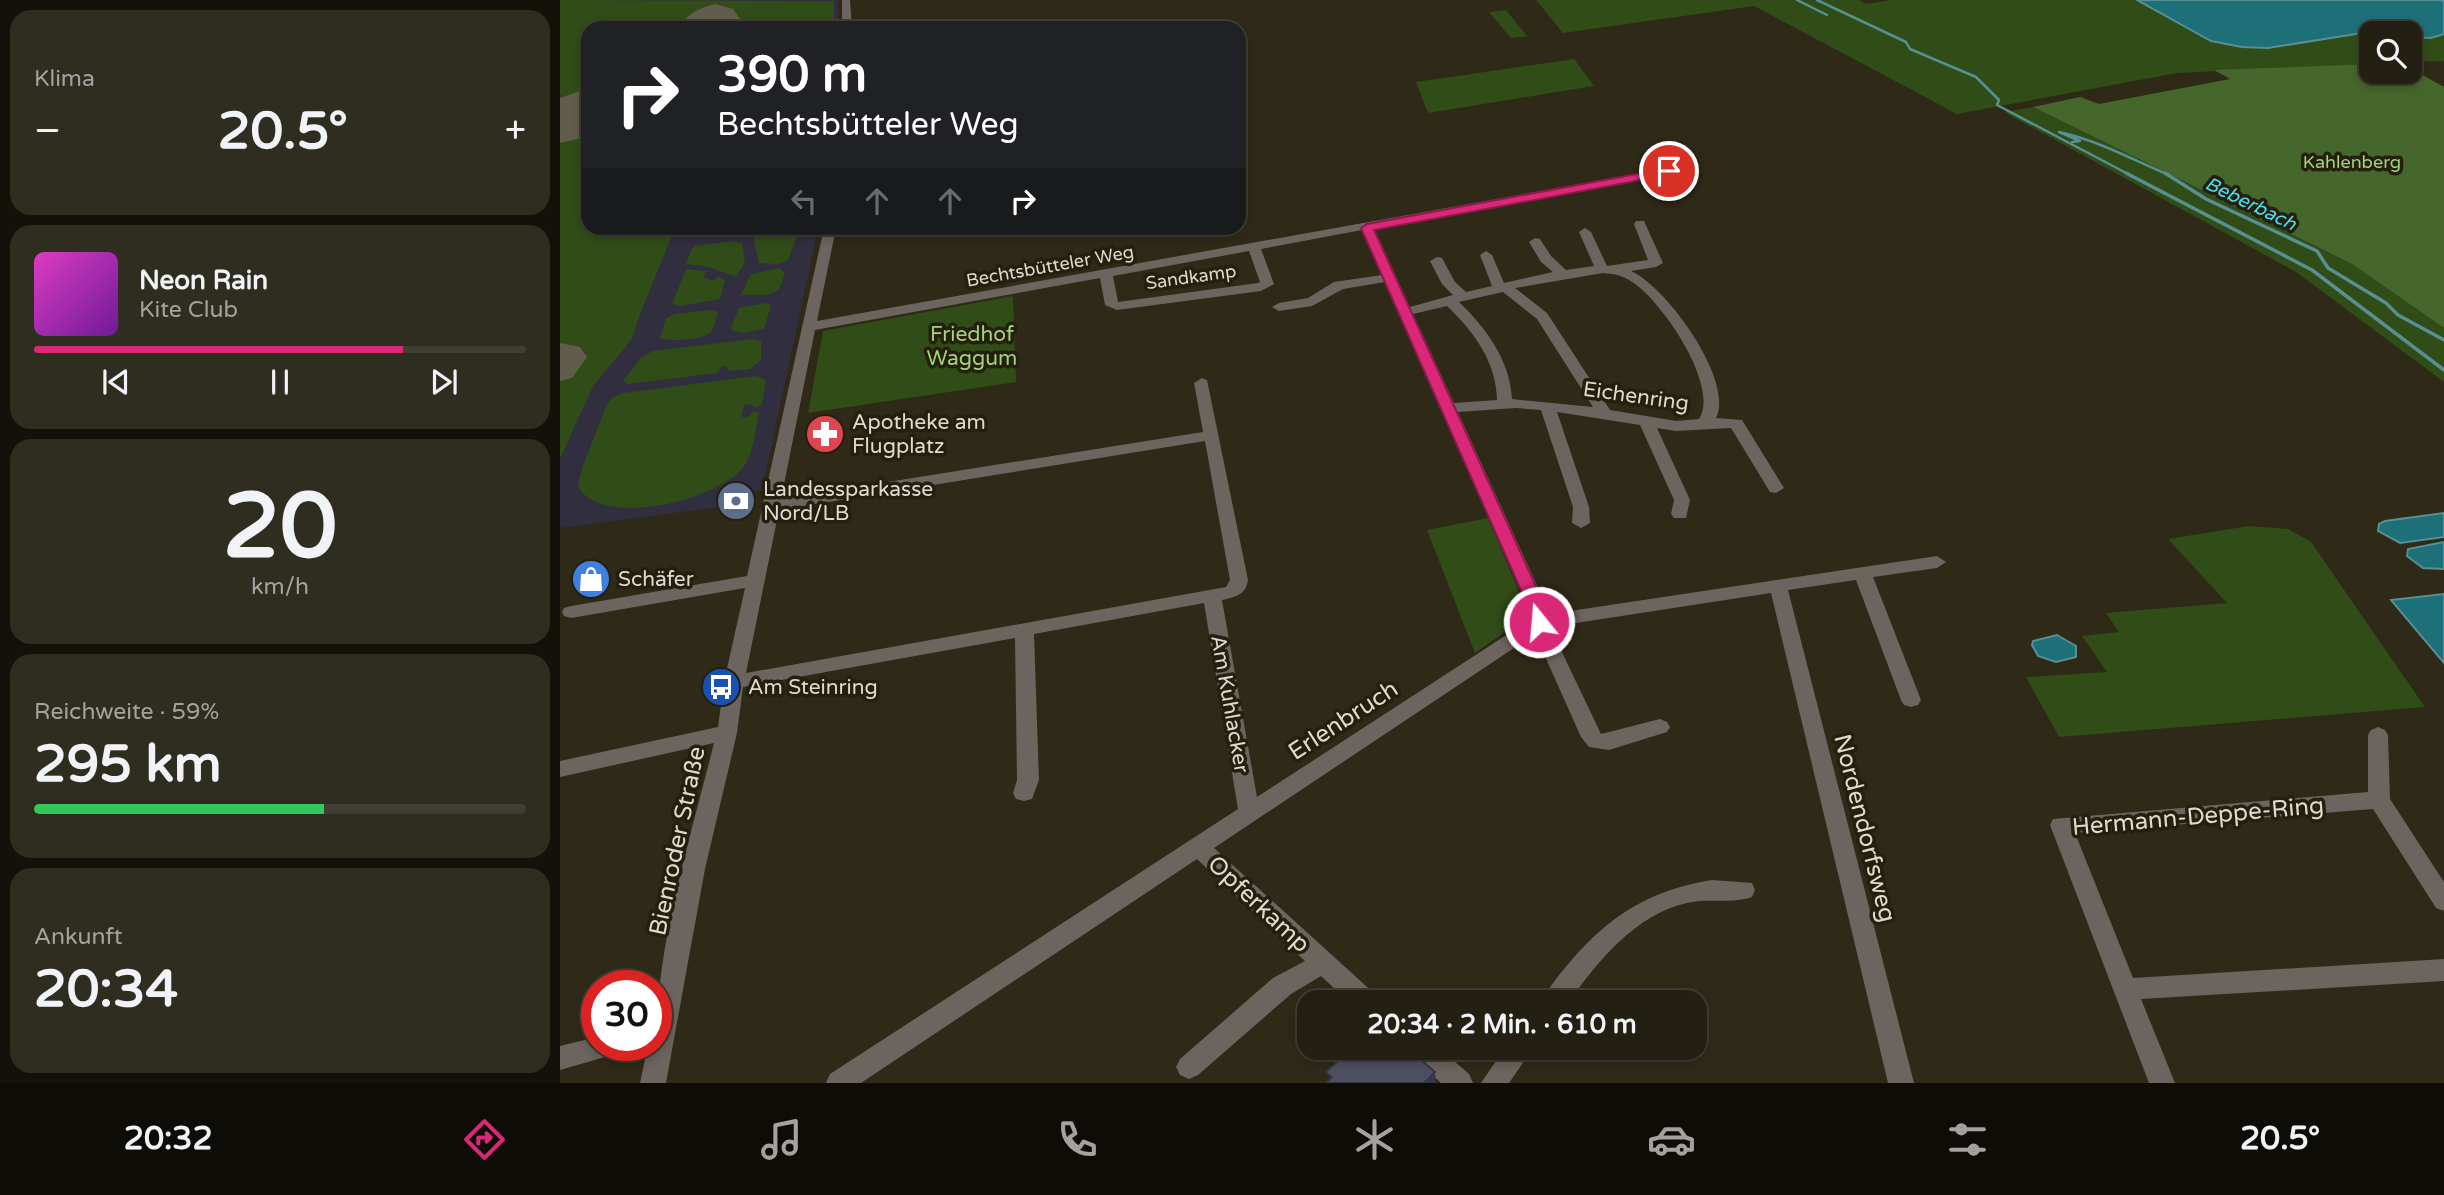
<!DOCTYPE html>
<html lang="de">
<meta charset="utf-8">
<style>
:root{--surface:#231f12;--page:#2f2c20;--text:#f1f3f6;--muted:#a3a29f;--line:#403d32;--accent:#db2777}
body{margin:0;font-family:"Varela Round",sans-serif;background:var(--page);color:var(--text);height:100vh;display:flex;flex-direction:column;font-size:26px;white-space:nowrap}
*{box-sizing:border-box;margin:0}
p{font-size:23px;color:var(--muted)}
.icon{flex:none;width:38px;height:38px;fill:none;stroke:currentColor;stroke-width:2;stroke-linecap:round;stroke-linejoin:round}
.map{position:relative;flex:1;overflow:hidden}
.details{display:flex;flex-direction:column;gap:10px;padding:10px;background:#13110a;width:560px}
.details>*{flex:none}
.hud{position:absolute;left:21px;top:21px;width:665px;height:214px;border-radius:21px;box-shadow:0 4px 10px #0003,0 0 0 2px var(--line);background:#202124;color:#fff;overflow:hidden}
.fabs{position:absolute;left:1799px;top:21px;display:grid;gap:14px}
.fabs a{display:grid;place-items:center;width:63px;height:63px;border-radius:14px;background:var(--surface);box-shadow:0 4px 10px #0003,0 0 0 2px var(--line);font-size:35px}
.speed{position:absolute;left:21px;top:970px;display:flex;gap:14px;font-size:35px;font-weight:700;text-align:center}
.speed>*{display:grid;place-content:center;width:91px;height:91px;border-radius:50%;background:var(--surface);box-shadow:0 4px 10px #0003,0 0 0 2px var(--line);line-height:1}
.speed .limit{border:10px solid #d22;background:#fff;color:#111}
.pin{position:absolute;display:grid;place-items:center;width:60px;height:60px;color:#fff;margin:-30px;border:4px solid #fff;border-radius:50%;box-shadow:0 2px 7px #0007}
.me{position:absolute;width:77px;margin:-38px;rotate:343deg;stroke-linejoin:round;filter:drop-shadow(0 0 5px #0008)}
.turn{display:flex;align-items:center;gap:24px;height:147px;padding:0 21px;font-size:32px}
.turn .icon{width:91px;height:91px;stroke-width:2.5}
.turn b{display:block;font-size:49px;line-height:60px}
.lanes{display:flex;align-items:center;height:66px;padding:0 21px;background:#0003;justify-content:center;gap:35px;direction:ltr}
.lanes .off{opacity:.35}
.big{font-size:52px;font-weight:700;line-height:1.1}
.details .widget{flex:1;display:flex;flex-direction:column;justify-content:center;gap:10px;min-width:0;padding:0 24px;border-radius:21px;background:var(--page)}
.details .dial{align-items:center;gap:0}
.dial b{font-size:91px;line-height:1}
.song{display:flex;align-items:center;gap:21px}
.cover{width:84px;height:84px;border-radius:10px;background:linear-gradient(135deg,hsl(310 70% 55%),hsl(280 70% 35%))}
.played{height:7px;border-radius:4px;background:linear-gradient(90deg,var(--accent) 75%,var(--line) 75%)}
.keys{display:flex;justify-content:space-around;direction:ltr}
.heat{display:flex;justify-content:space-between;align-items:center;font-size:38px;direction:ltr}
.charge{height:10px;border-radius:5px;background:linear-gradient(90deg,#34c759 59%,var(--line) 0)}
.trip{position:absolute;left:737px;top:990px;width:410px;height:70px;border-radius:21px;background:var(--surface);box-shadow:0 4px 10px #0003,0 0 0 2px var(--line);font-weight:700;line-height:70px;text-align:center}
.dock{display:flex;height:112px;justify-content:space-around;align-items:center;background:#0e0c07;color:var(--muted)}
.dock .icon{width:49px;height:49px}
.dock .on{color:var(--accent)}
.dock b{font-size:32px;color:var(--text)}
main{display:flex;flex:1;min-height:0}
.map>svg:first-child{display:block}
.commercial{fill:#312e3f}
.green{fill:#304c17}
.forest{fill:#46672c}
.water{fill:#1d6f78;stroke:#578f92;stroke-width:2}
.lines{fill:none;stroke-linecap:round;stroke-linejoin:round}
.stream-far1{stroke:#578f92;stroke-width:2.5}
.stream{stroke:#578f92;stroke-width:3.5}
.taxiway{fill:#615c4c;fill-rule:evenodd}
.runway{fill:#615c4c;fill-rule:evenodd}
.minor{fill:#6c645e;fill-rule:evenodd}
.shaded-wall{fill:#373745}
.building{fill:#4e4f62;stroke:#373745;stroke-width:2}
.route{fill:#db2777;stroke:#8e194d;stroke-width:2}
.labels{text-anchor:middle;stroke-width:7;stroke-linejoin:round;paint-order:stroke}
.far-park-label{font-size:18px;fill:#a1d27c;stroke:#251f0e}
.far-street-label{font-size:18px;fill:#dedacf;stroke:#251f0e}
.far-water-label{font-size:19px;font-style:italic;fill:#48dff0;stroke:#251f0e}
.park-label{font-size:21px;fill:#a1d27c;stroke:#251f0e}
.street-label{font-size:21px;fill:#dedacf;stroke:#251f0e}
.poi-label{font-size:21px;fill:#dedacf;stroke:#251f0e;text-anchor:start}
.near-street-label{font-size:24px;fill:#dedacf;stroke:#251f0e}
</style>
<main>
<section class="details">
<div class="widget"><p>Klima</p>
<div class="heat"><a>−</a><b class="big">20.5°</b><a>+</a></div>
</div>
<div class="widget">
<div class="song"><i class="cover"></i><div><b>Neon Rain</b><p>Kite Club</p></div></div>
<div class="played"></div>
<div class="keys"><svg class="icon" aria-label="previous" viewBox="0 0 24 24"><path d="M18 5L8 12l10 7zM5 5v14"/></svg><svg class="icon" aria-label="pause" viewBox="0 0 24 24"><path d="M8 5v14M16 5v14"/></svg><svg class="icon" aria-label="next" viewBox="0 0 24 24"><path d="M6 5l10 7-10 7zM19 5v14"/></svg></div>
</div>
<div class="widget dial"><b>20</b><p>km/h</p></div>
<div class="widget"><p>Reichweite · 59%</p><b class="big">295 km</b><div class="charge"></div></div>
<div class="widget"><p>Ankunft</p><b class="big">20:34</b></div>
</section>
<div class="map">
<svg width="1884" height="1083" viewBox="0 0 1884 1083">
<rect width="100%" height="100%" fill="#2f2918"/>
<path class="commercial" d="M0,0H278V28H28V228H258L202,490L163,495L159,507L0,528Z"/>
<g class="green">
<path d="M0,0L274,1V28H28V228H115L79,317L72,339L33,386L0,459Z"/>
<path d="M976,0H1299L1306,4L1331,0H1577L1651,41L1682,47L1708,48L1802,33H1823H1811V64L1617,73L1397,114L1194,6L1003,33Z"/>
<path d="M946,10L967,36L951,38L929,12Z"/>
<path d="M1884,34V61L1850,62V37H1871Z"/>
<path d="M1014,59L1034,86L868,113L856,82Z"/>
<path d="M1473,107L1792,264L1884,328V382L1736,272L1444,112Z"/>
<path d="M198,228H240L228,260L219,264L199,263L194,241Z"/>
<path d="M173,241L182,243L185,262L176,277L149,267L126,264L131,250L135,246Z"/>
<path d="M219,268L225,273L219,290L208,295H181L191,274Z"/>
<path d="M126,269L146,271L144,277L153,281L158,276L165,281L160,299L120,306L112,304Z"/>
<path d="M453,296L456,382L248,413L263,331Z"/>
<path d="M206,303L211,305L204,329L183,333L170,330L179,308Z"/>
<path d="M151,310L158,312C156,318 155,328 150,333C141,340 109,342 100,338L106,318L115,314Z"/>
<path d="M192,339L201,341V360L190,369L168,371L166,366L161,367L157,373L68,384L63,381L81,358L93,351Z"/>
<path d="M196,376L206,380L202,405L194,408L191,404L184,405L181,417H188L192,412H199C195,430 194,455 182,469C155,500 44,529 18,487L21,471L47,404L53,397L64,393Z"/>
<path d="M928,518L969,615L915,653L867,530Z"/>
<path d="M1689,526L1728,529L1751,542L1865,707L1499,737L1466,677L1547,672L1522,636L1559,632L1546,613L1667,603L1608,539Z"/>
</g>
<path class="forest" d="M1811,64V72H1850V68L1884,87V328L1792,264L1473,107L1520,97L1539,104L1670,79L1654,70Z"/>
<g class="water">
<path d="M1577,0H1880L1884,1V34L1871,38L1850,37V33H1802L1708,48L1682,47L1651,41Z"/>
<path d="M1884,513V537L1840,543L1818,531L1819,524L1825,521Z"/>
<path d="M1884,542V569L1863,568L1847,556L1848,549Z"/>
<path d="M1884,594V663L1831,600Z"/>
<path d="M1497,635L1516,646V657L1496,662L1478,656L1472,645L1473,641Z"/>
</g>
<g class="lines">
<g class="stream-far1">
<path d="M1237,0L1267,15"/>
<path d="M1257,0L1346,42L1350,49L1416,77L1439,100L1437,105L1570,175"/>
<path d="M1512,142L1520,141L1499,132C1537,140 1573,160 1609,175"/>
</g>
<g class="stream">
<path d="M1566,173L1752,270L1884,370"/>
<path d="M1605,173L1646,199L1757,251L1768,268L1826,303L1838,315L1884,340"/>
</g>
<path class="taxiway" d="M0,343L20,347L27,357L12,378L0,381Z"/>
<g class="runway">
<path d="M155,4L173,9L181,20L175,28H118C128,13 138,9 155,4Z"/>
<path d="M28,88V134L22,138L0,143V98Z"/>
</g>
<g class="minor">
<path d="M282,0H290L292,28H282Z"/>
<path d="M1109,168L1115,171L1113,173L814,228L850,307L893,295L882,284L870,261L877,257L882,258L895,282L906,292L932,286L920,255L926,251L932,255L944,283L993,272L981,262L969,242L975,238L980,239L991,256L1006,270L1034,266L1019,232L1025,228L1031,232L1047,266L1088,260L1074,224L1076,221H1084L1103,263L1096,267L1071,271C1106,286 1175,381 1156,418L1182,420L1224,488L1216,493L1210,492L1171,428L1116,431L1097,428L1130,500L1126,518H1114L1111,514L1114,500L1080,425L997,412L1029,507L1030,523L1021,528L1012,523L1013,507L981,410L956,408L898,412L990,614L1377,556L1386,562L1377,568L1313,577L1361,700L1358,705L1351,707L1344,705L1341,700L1296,580L1228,590L1354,1083H1328L1211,593L990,627L1041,734L1100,719L1107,722L1110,727L1107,732L1049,750L1029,747L1021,737L975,634L654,848L816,995L819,1003H790L761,976L731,994L638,1075L629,1079L620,1075L616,1067L620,1059L713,978L745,961L637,859L301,1083H266L270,1074L678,809L644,603L474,634L479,780L472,799L464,801L456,799L453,793L457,780L455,638L183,687L177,733L145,869L106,1083H80L88,1045H96C96,946 130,839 154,743L0,777V761L158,727L164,682L185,588L11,618L4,616L2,612L4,608L11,606L187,576L264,228H276L257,321ZM802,230L822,275L774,282L748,298L719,303L712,307L719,311L752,306L783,289L825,282L972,615L971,619L697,797L662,600C675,597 686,595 688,580L647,380L642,378L634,383L643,432L221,499L255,330L540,278L545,305L557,310L701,291L714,284L701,249ZM689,251L700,282L698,283L558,302L553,276ZM1043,273C1053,274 1061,275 1069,280C1099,296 1161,386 1139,419L1116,421L1050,410L987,313L955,288ZM943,292L977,319L1033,407L952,399C950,360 926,328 899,302ZM887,306C914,332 936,361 937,400L894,403L853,314ZM645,441L670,580L666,587L186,673L219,510Z"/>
<path d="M1818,727L1825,730L1828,735L1830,799L1884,882V911L1876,908L1813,809L1515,833L1573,978L1884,959V981L1581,999L1615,1083H1589L1490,825L1493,819L1808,792V735L1811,730Z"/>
<path d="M1152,880L1192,883L1195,890L1192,897C1172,904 1148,898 1127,903C1076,914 1037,962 1008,1003H981C988,988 999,975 1009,963C1050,915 1090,890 1152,880Z"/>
<path d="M37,1037V1045H63L59,1053L0,1070V1046Z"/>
<path d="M847,1048H879L909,1074L913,1083H881L851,1056Z"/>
<path d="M945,1048H973L949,1083H921Z"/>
</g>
</g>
<path class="shaded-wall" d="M875,1072L876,1083H864Z"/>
<path class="building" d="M792,1048H847L875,1072L864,1083H766L772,1077L766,1072Z"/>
<path class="route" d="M1109,168L1113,169V174L814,230L989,615L985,626H973L970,622L972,615L801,228L807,224Z"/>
<defs>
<symbol id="pharmacy-disc" viewBox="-11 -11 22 22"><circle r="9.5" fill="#e0444e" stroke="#251f0e"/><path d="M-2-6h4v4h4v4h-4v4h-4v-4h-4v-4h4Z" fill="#fff"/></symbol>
<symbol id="bank-disc" viewBox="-11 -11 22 22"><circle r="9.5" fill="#5c6f8a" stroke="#251f0e"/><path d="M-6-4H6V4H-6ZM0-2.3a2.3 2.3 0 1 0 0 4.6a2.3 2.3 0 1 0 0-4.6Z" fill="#fff"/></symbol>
<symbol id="shop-disc" viewBox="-11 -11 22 22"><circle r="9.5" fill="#3f7fe0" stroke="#251f0e"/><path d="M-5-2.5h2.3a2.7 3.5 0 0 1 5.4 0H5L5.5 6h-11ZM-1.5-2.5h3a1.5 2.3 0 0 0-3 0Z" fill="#fff"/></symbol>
<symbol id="bus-disc" viewBox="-11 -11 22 22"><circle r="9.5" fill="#1a4fb4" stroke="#251f0e"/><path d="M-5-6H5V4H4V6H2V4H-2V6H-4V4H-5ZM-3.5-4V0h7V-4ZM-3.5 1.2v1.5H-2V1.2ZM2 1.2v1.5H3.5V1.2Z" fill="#fff"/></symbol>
</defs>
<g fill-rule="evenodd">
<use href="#pharmacy-disc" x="243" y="412" width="44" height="44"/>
<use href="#bank-disc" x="154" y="479" width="44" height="44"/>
<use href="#shop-disc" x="9" y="557" width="44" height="44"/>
<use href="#bus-disc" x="139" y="665" width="44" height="44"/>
</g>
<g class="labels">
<g class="far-park-label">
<text x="1792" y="168">Kahlenberg</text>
</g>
<g class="far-street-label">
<text transform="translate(490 266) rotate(-10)" y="6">Bechtsbütteler Weg</text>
<text transform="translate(631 277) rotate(-8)" y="6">Sandkamp</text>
</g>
<g class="far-water-label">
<text transform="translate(1691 203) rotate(26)" y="7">Beberbach</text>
</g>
<g class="park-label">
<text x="412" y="341">Friedhof<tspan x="412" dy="24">Waggum</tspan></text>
</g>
<g class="street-label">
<text transform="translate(1076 396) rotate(8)" y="7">Eichenring</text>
<text transform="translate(670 704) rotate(80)" y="7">Am Kuhlacker</text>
</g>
<g class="poi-label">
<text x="292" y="429">Apotheke am<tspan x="292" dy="24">Flugplatz</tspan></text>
<text x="203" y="496">Landessparkasse<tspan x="203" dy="24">Nord/LB</tspan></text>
<text x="58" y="586">Schäfer</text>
<text x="188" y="694">Am Steinring</text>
</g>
<g class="near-street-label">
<text transform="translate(783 720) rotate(-33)" y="8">Erlenbruch</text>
<text transform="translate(1638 816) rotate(-5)" y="8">Hermann-Deppe-Ring</text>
<text transform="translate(1305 828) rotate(76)" y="8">Nordendorfsweg</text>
<text transform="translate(117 841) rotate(-78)" y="8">Bienroder Straße</text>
<text transform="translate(699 904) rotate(43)" y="8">Opferkamp</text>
</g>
</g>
</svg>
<div class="fabs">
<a><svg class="icon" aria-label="search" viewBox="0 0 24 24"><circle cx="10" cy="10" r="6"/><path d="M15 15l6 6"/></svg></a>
</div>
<div class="speed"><div class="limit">30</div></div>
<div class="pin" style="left:1109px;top:171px;background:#d93025"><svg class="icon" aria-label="arrive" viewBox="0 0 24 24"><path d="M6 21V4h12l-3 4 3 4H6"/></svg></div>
<svg class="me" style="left:979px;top:622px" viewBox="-20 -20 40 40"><circle r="17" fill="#db2777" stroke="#fff" stroke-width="3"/><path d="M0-11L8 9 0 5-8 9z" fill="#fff"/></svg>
<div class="trip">20:34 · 2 Min. · 610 m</div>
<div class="hud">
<div class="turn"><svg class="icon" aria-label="right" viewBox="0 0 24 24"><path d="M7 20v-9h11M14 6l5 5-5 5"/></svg><div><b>390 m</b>Bechtsbütteler Weg</div></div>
<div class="lanes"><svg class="icon off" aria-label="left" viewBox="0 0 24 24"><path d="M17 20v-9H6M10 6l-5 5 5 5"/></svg><svg class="icon off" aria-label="ahead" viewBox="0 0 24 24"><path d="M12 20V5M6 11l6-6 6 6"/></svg><svg class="icon off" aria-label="ahead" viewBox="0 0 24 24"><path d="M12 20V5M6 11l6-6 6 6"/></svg><svg class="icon" aria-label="right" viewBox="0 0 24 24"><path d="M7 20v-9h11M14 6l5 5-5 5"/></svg></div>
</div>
</div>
</main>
<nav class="dock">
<b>20:32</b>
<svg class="icon on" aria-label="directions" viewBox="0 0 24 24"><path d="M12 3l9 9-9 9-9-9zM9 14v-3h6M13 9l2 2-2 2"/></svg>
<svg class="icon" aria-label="music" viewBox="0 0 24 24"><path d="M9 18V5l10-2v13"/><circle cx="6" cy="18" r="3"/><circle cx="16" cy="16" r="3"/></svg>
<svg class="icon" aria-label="phone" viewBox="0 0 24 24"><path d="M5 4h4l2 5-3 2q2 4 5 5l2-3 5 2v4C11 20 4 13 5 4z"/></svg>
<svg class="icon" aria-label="climate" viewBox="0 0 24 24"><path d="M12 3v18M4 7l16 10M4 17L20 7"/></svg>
<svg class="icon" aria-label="car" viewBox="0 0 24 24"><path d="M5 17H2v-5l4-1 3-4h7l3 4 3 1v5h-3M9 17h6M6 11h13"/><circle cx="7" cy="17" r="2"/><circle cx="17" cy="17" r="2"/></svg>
<svg class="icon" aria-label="filters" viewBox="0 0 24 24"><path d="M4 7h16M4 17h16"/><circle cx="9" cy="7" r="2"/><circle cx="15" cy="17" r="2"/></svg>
<b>20.5°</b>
</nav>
